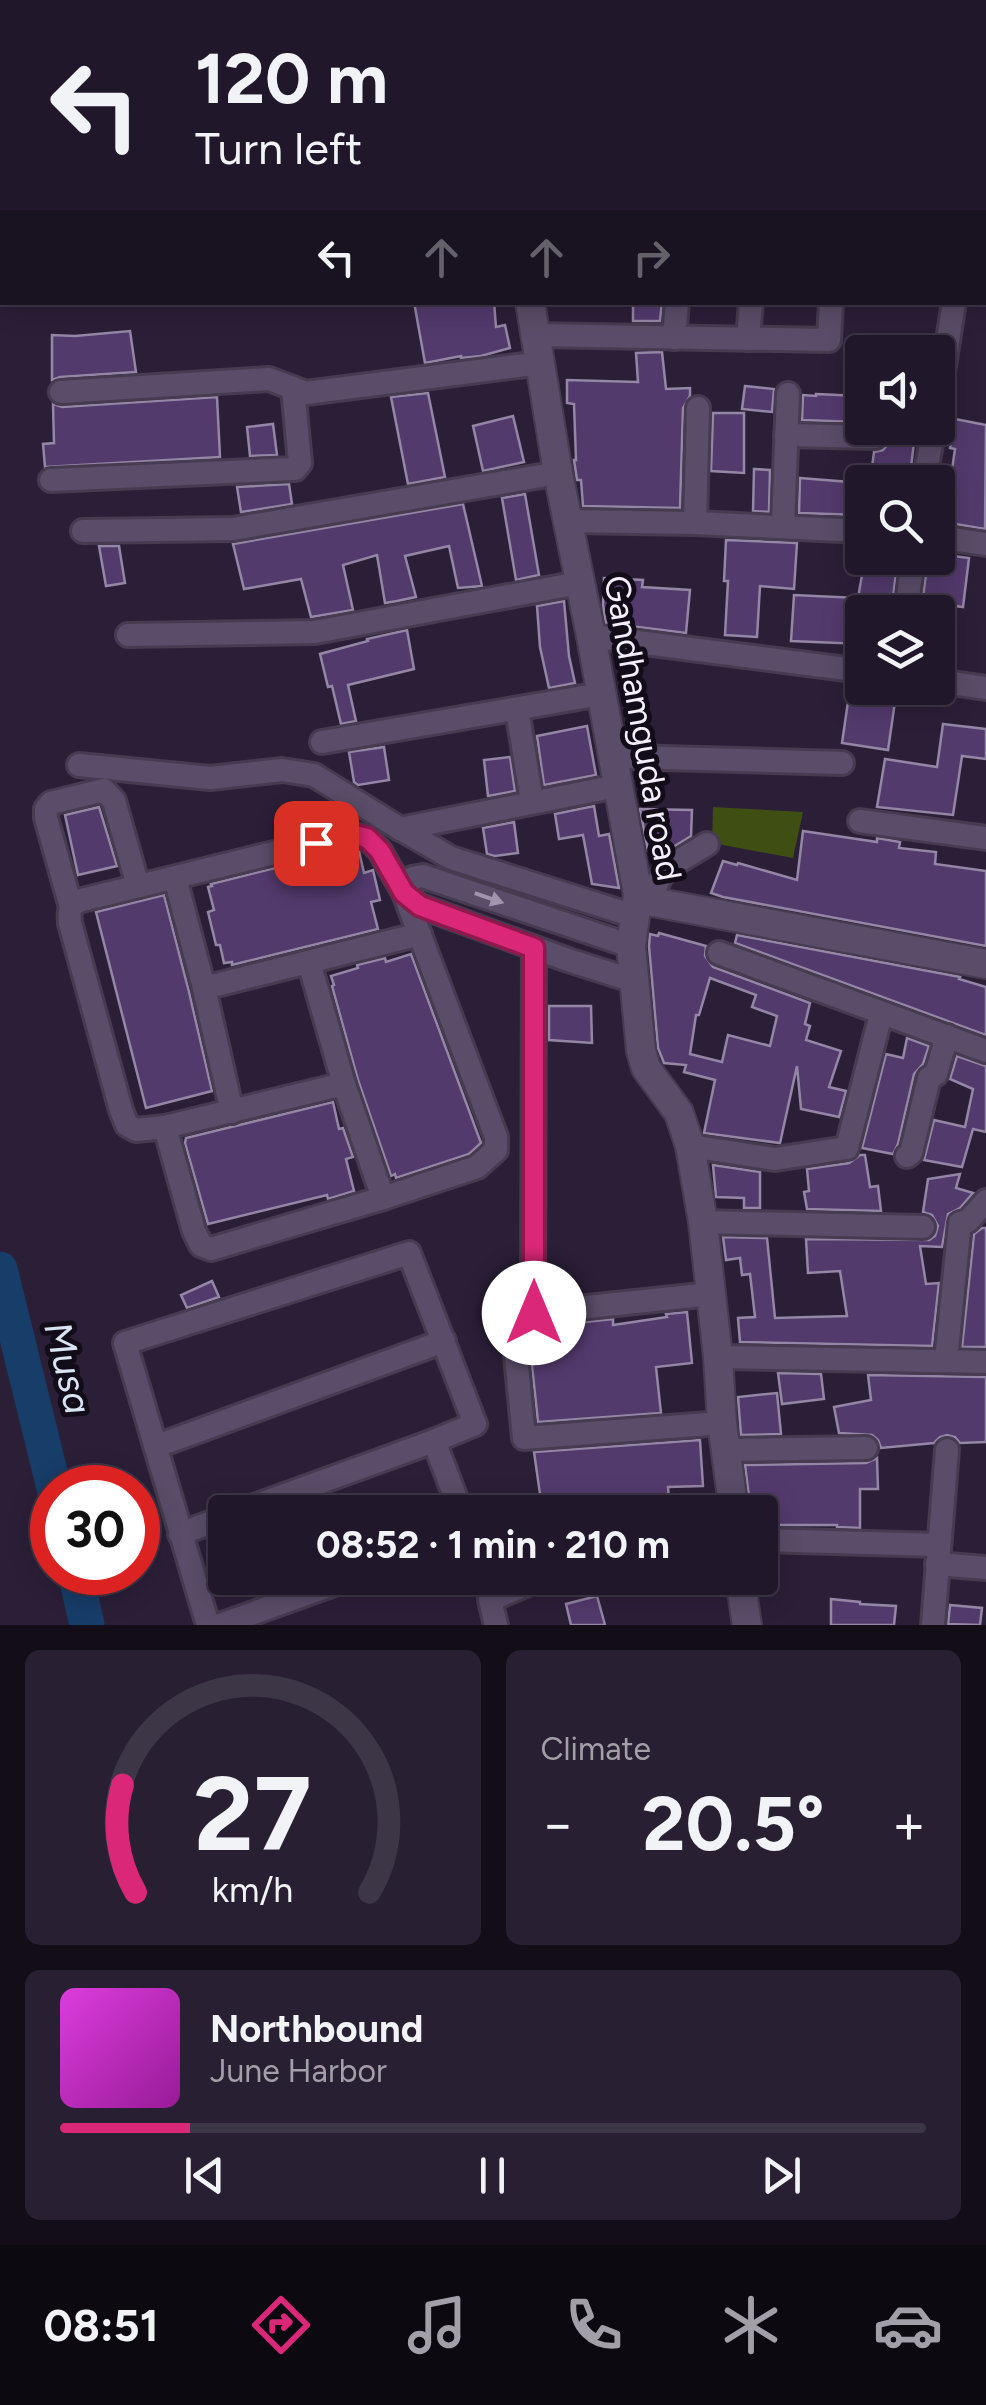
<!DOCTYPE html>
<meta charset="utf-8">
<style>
:root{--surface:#20172a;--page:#282032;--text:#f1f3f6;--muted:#a29fa8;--line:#3d3647;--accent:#db2777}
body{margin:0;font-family:Figtree,sans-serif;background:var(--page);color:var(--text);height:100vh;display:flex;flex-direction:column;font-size:38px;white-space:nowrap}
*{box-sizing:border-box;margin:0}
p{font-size:32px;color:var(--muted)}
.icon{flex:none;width:55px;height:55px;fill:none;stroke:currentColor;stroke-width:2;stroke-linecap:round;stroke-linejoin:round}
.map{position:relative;height:1625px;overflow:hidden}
.sheet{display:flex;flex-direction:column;gap:25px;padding:25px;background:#120d17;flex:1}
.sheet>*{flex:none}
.top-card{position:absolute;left:0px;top:0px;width:988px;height:305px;box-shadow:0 5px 25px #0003,0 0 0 2px var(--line);background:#20172a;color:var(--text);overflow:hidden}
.tools{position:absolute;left:845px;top:335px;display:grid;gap:20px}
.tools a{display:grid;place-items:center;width:110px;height:110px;border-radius:10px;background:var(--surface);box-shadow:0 5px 25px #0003,0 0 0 2px var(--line);font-size:50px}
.speed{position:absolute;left:30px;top:1465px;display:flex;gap:20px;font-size:50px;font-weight:700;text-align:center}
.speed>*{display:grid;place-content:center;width:130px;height:130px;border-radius:50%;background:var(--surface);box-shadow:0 5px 25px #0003,0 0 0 2px var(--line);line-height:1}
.speed .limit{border:15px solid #d22;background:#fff;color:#111}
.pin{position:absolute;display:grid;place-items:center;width:85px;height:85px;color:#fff;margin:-42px;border-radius:20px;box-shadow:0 5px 15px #0006}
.me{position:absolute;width:110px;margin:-55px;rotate:0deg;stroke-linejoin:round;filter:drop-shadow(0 0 8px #0008)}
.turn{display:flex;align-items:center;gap:35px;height:210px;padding:0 30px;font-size:45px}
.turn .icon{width:130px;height:130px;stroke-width:2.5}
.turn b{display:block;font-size:70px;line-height:85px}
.lanes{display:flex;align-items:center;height:95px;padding:0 30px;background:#0003;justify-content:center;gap:50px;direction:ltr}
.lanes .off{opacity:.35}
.big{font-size:75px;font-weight:700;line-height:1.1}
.sheet .widget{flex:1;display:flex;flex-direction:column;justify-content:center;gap:15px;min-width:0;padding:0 35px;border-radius:15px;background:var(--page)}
.sheet .dial{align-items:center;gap:0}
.dial svg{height:260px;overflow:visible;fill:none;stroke:var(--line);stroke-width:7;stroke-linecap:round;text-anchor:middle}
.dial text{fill:var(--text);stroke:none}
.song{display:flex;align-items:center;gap:30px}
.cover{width:120px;height:120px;border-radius:15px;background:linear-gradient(135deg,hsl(300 70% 55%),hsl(300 70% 35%))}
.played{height:10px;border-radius:5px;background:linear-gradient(90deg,var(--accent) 15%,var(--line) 15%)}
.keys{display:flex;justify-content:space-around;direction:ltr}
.heat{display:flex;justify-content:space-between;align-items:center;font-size:55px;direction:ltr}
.sheet .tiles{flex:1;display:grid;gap:25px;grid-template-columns:1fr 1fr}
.widget:last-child{grid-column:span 2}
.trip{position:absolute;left:208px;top:1495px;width:570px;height:100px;border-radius:10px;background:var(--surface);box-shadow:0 5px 25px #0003,0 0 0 2px var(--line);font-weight:700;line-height:100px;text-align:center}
.dock{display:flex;height:160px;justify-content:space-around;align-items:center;background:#0d0911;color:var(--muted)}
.dock .icon{width:70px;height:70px}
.dock .active{color:var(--accent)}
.dock b{font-size:45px;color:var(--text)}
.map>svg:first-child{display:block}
.green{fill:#3f4e13}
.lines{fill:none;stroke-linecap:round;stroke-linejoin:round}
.river{stroke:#173d69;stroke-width:35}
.building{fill:#533a6d;stroke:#9486a5;stroke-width:2.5;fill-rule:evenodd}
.minor-casing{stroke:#463b50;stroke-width:28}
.tertiary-casing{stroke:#463b50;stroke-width:32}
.minor{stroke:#5a4d69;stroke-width:22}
.tertiary{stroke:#5a4d69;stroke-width:28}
.oneway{fill:#a095ac}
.route-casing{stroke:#8e194d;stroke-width:25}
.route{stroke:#db2777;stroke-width:18}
.labels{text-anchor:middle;stroke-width:10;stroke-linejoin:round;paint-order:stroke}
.street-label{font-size:35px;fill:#f5eeff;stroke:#110c17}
.water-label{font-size:38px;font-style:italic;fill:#d9e4f3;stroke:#110c17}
</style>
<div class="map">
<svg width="986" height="1625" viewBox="0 0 986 1625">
<rect width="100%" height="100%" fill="#2b1f38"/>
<path class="green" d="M713,807L803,812L793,858L712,843Z"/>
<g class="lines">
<g class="river">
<path d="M0,1269L54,1488"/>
<path d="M75,1572L87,1625"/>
</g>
</g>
<g class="building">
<path d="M414,302H494L496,327L505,325L510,348L481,356L461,358V356L425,363Z"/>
<path d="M633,302H662L660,321H633Z"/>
<path d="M130,331L136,372L60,377L52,380V335L75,336Z"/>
<path d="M662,352L666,389L690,388V396L683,408L680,508L583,506L581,480H577L574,460H576L574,404L567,403V380L638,382L636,353Z"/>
<path d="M745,386L774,389L772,412L742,409Z"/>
<path d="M428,393L445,477L408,484L391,397Z"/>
<path d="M816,394L860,396L858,422L802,420L803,395L816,396Z"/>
<path d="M217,397L220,457L45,467L43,444L54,443L53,404L62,407Z"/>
<path d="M713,413H744V473L711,471Z"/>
<path d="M513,416L524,462L483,471L473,426Z"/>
<path d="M955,419L986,425L985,529L938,521L944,489L949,490L955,449L950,448Z"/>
<path d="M273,424L277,455L250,456L247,427Z"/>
<path d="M886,428H916L909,482H870L874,452L883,450L888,444L890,436Z"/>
<path d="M754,469L770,470L769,512L753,511Z"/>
<path d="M800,478L862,483V515L799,513Z"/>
<path d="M289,484L292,504L241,512L237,487Z"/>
<path d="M525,494L539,575L516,580L502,498Z"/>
<path d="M463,504L482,586L458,588L449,546L405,556L416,597L397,601L385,603L377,555L343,565L353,610L311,617L301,579L244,589L233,544Z"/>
<path d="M726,540L797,543L794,589L760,586L757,637L725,635L728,581H724Z"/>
<path d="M99,546H119L125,583L106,586Z"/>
<path d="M938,554L969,558L963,607L926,602V612H921L928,558H938Z"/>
<path d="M865,558H898L891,612H862V644L791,641L794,595L858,598Z"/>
<path d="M604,578L643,580L642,587L690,590L686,633L606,623L603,605Z"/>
<path d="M564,601L569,656L575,683L549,688L540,647L537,606Z"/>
<path d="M407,630L414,669L348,685L356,721L341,724L332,686L328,687L320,654L368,641L367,639Z"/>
<path d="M850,688H897L888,750L842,743Z"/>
<path d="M943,724L986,729V759L962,756L953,815L877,807L885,759L937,767Z"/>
<path d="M587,726L596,775L544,785L537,736Z"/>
<path d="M384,747L389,780L358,785L354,782L349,752Z"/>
<path d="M510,757L515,791L488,796L484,760Z"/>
<path d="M594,806L599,836L609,834L619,888L592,884L583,835L559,839L555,814Z"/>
<path d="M99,807L117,866L78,875L65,815Z"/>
<path d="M640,809L692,810L691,836L665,852L648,851Z"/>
<path d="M514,822L518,853L495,856L487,854L483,828Z"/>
<path d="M803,831L877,842V838L900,842L899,848L936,852L935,864L986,871V946L723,897L711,893L723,861L737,865L738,863L797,880Z"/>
<path d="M351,849L359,851L364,873L373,870L380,900L371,902L378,929L232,965V962L224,963L220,945H216L208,912L214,910L208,887L212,886L211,884Z"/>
<path d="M164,895L189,992L212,1091L146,1108L96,912Z"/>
<path d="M659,933L706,946L705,956L713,967L810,1003L805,1024L810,1026L806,1040L841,1051L829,1087L846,1091L839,1117L801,1109L797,1066L780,1143L704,1133L715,1080L684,1072L686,1065L664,1063L658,1048L649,946L650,934L658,936ZM710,978L756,995L752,1007L777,1016L770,1046L728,1035L722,1062L690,1054L696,1015H699Z"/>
<path d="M737,935L960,977L959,979L986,987V1035L735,943Z"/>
<path d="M411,954L481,1143L469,1154L396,1178L395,1174L391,1176L358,1080L332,986L334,985L331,976L358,968L357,965L385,958L386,962Z"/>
<path d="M549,1006H591L592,1043L549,1040Z"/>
<path d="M907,1038L929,1046L923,1064L914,1074L898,1144L893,1154L862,1148L886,1054L903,1058Z"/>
<path d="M957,1056L986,1066V1132L973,1129L962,1167L924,1160L934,1120L965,1127L973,1089L950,1079Z"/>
<path d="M333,1102L339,1129L343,1128L353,1157L346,1159L354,1191L328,1199L327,1195L208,1224L185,1143L186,1138Z"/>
<path d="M860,1155H865L870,1187L878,1186L881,1211L807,1209L804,1192L809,1191L807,1169L849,1163Z"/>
<path d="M713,1165L760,1172V1208H744V1198L716,1197Z"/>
<path d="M960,1174L956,1188L973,1193L960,1208L948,1214L942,1247L920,1246L926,1284L939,1283L932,1346L740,1342L738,1318L755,1317L750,1274L742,1275L740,1258L726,1260L723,1237L767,1238L775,1318L847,1316L840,1271L808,1273L806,1239L929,1240L935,1236L938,1226L932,1215L923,1212L928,1179Z"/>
<path d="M982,1228H986V1347H962L974,1234Z"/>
<path d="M212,1281L219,1297L187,1308L181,1295Z"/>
<path d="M687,1312L692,1363L656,1367L661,1413L538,1422L528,1328L613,1319V1325L667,1317L666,1314Z"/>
<path d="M778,1373L821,1374L824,1399L782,1404Z"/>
<path d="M868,1375L986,1377V1442L960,1443L955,1437L947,1435L940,1437L934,1443L881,1448L878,1440L872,1435L839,1433L834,1407L871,1400Z"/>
<path d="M777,1393L781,1434L741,1435L738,1397Z"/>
<path d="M700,1440L703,1486L668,1487L670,1512H559V1505H556L550,1497L540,1494L534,1452Z"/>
<path d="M877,1458L878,1489H860V1528L837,1527V1525H760V1512H751L745,1465L866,1463Z"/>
<path d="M597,1596L605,1625H571L566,1604Z"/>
<path d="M831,1599L860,1602V1604L896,1606L894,1625H831Z"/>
<path d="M950,1605L982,1608L980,1625L948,1624Z"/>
</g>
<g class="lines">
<defs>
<g id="minor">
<path d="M110,0L111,2"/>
<path d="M556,0V2"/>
<path d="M758,0V2"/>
<path d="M966,0V2"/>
<path d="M169,2L183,0"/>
<path d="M0,6L2,17"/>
<path d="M985,99H986"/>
<path d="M0,120H2"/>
<path d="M0,180L2,179"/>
<path d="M985,222H986"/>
<path d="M536,335L829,340L831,302"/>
<path d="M674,338L677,302"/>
<path d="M748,339L751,302"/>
<path d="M61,392L269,379L306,393L541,363"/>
<path d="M938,404L954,302"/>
<path d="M786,435L875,437"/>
<path d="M51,480L295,469L300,463L293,388"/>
<path d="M924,482L934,428"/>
<path d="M568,521L695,523L862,531"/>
<path d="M695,523L698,408"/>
<path d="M783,527L788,394"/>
<path d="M83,531L233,529L558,473"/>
<path d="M938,537L986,544"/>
<path d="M906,612L913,558"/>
<path d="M128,635L315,632L579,583"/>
<path d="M591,636L862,671"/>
<path d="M938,681L986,688"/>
<path d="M517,709L532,802"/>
<path d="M322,742L601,694"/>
<path d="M612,755L630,757L842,763"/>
<path d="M79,765L210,778L282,770L314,775L394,825L451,858L634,916"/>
<path d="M860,821L986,838"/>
<path d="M400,829L617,786"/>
<path d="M175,878L204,988L232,1112"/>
<path d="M648,901L661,876L674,864L707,844"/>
<path d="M71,907L46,818V809L51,803L104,790L114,801L138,886"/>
<path d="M631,946L423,876L412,878L404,893L420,906L568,960L634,981"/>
<path d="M719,953L986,1051"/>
<path d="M309,962L344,1084L383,1198"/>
<path d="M204,988L420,934"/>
<path d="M165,1127L194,1231L201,1245L211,1249L383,1198L477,1167L496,1150V1137L404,893L380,851L367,838L351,834L78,901C69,908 69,912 70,923L121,1110L127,1125L136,1130L165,1127L344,1084"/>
<path d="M690,1146L775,1159L847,1148L881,1014"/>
<path d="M907,1156L911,1153L929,1078L936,1074L947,1036"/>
<path d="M703,1222L923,1227"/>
<path d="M711,1294L512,1315L524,1438L722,1423"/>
<path d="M533,1313L534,948"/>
<path d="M718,1357L986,1362"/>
<path d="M946,1360L960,1223L968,1221L986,1201"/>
<path d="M157,1446L444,1341"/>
<path d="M725,1450L866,1448"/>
<path d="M542,1509V1512"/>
<path d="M238,1512L434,1441"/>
<path d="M180,1534L225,1517"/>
<path d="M760,1540L939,1545"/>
<path d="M937,1564L986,1568"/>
<path d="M208,1625L125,1343L409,1253L475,1424L434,1441L461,1512"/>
<path d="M220,1625L351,1578"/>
<path d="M496,1625L490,1600L542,1578"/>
<path d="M933,1625L947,1450"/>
</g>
<g id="tertiary">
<path d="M471,0L472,2"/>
<path d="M530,302L558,473L591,636L638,895L631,946L641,1051L646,1068L679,1113L690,1146L703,1222L718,1357L722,1423L734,1512"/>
<path d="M638,895L648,901L986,964"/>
<path d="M740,1578L747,1625"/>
</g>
</defs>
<use href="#minor" class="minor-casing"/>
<use href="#tertiary" class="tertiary-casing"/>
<use href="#minor" class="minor"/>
<use href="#tertiary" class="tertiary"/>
</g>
<defs><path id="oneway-solid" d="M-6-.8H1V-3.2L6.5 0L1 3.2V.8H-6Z" transform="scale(2.5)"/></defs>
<use class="oneway" href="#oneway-solid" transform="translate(489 898) rotate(19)"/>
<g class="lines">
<defs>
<path id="route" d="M316,843L351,834L367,838L380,851L404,893L420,906L534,948V1313"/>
</defs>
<use href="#route" class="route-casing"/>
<use href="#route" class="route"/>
</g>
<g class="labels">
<g class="street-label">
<text transform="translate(643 728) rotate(80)" y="12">Gandhamguda road</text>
</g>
<g class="water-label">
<text transform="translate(68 1368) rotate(76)" y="13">Musa</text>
</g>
</g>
</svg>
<div class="tools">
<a><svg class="icon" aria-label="sound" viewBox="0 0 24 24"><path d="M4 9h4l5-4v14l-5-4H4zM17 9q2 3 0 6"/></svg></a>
<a><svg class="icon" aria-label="search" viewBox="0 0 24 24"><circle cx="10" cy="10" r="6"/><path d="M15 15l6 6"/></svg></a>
<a><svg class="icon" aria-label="layers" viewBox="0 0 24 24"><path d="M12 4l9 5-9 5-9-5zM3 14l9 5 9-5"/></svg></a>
</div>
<div class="speed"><div class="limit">30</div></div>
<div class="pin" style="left:316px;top:843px;background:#d93025"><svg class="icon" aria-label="arrive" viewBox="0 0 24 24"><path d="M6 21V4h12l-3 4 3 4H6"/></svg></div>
<svg class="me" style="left:534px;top:1313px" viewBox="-20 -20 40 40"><circle r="19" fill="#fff"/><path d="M0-13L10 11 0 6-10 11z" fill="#db2777"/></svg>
<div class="trip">08:52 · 1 min · 210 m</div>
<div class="top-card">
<div class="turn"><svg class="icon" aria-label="left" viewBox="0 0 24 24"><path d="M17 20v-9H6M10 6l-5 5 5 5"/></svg><div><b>120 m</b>Turn left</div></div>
<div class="lanes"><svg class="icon" aria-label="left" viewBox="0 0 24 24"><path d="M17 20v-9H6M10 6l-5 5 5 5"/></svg><svg class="icon off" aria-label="ahead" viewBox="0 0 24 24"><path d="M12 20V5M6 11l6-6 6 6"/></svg><svg class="icon off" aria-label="ahead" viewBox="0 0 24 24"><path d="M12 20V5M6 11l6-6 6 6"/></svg><svg class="icon off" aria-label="right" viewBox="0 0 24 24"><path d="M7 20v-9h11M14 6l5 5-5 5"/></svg></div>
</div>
</div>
<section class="sheet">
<div class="tiles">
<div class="widget dial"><svg viewBox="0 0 100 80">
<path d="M14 69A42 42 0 1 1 86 69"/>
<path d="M14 69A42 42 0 0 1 10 36" stroke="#db2777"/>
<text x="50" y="56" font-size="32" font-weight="700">27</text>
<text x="50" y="72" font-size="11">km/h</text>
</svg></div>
<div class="widget"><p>Climate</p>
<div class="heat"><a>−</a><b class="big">20.5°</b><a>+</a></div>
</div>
<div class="widget">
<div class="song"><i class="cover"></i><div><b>Northbound</b><p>June Harbor</p></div></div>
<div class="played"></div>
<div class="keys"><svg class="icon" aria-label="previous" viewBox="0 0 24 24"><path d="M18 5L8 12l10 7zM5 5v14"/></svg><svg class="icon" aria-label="pause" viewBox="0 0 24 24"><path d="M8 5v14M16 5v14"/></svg><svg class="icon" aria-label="next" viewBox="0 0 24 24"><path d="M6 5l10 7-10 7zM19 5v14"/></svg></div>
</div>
</div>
</section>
<nav class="dock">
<b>08:51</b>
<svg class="icon active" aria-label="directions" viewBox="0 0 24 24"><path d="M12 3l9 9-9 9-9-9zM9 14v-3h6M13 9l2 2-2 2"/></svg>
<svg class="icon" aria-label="music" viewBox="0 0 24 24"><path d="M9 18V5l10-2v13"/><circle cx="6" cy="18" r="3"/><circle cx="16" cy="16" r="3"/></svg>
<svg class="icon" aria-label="phone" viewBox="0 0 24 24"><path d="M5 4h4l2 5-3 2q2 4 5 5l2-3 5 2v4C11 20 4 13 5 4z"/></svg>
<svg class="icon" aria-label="climate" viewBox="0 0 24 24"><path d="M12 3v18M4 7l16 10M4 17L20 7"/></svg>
<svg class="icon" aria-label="car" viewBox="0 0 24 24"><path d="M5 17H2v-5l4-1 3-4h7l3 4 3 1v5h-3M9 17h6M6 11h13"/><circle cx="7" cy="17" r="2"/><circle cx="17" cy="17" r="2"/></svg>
</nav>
